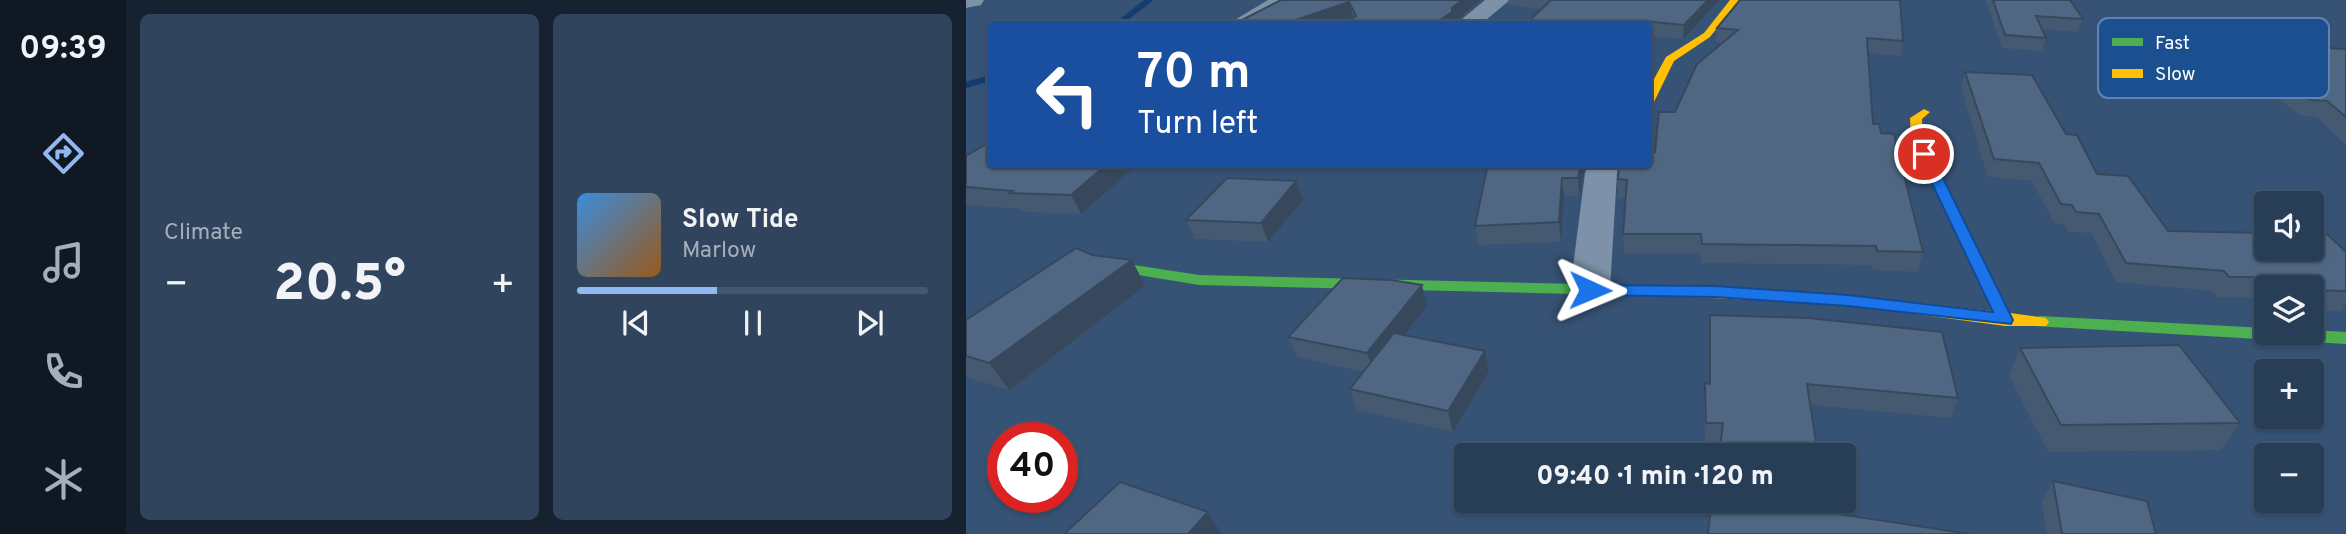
<!DOCTYPE html>
<meta charset="utf-8">
<style>
:root{--surface:#283e57;--page:#30455d;--text:#f1f3f6;--muted:#a5aeba;--line:#44576d;--accent:#90b9f0}
body{margin:0;font-family:Overpass,sans-serif;background:var(--page);color:var(--text);height:100vh;display:flex;flex-direction:column;font-size:26px;white-space:nowrap}
*{box-sizing:border-box;margin:0}
p{font-size:23px;color:var(--muted)}
.icon{flex:none;width:38px;height:38px;fill:none;stroke:currentColor;stroke-width:2;stroke-linecap:round;stroke-linejoin:round}
.map{position:relative;flex:1;overflow:hidden}
.details{display:flex;flex-direction:column;gap:14px;padding:14px;background:#162230;width:840px}
.details>*{flex:none}
.guide{position:absolute;left:21px;top:21px;width:665px;height:147px;border-radius:7px;box-shadow:0 2px 5px #0004,0 0 0 2px var(--line);background:#1a4fa0;color:#fff;overflow:hidden}
.controls{position:absolute;left:1288px;top:191px;display:grid;gap:14px}
.controls a{display:grid;place-items:center;width:70px;height:70px;border-radius:7px;background:var(--surface);box-shadow:0 2px 5px #0004,0 0 0 2px var(--line);font-size:35px}
.speed{position:absolute;left:21px;top:422px;display:flex;gap:14px;font-size:35px;font-weight:700;text-align:center}
.speed>*{display:grid;place-content:center;width:91px;height:91px;border-radius:50%;background:var(--surface);box-shadow:0 2px 5px #0004,0 0 0 2px var(--line);line-height:1}
.speed .limit{border:10px solid #d22;background:#fff;color:#111}
.pin{position:absolute;display:grid;place-items:center;width:60px;height:60px;color:#fff;margin:-30px;border:4px solid #fff;border-radius:50%;box-shadow:0 2px 7px #0007}
.me{position:absolute;width:77px;margin:-38px;rotate:91deg;stroke-linejoin:round;filter:drop-shadow(0 0 5px #0008)}
.turn{display:flex;align-items:center;gap:24px;height:147px;padding:0 35px;font-size:32px}
.turn .icon{width:91px;height:91px;stroke-width:2.5}
.turn b{display:block;font-size:49px;line-height:60px}
.big{font-size:52px;font-weight:800;line-height:1.1}
.details .tile{flex:1;display:flex;flex-direction:column;justify-content:center;gap:10px;min-width:0;padding:0 24px;border-radius:10px;background:var(--page)}
.song{display:flex;align-items:center;gap:21px}
.cover{width:84px;height:84px;border-radius:10px;background:linear-gradient(135deg,hsl(210 70% 55%),hsl(30 70% 35%))}
.played{height:7px;border-radius:4px;background:linear-gradient(90deg,var(--accent) 40%,var(--line) 40%)}
.keys{display:flex;justify-content:space-around;direction:ltr}
.heat{display:flex;justify-content:space-between;align-items:center;font-size:38px;direction:ltr}
.details .tiles{flex:1;display:grid;gap:14px;grid-template-columns:repeat(2,1fr)}
.trip{position:absolute;left:488px;top:443px;width:402px;height:70px;border-radius:7px;background:var(--surface);box-shadow:0 2px 5px #0004,0 0 0 2px var(--line);font-weight:800;line-height:70px;text-align:center}
main{display:flex;flex:1;min-height:0}
.dock{display:flex;flex-direction:column;width:126px;justify-content:space-around;align-items:center;background:#101923;color:var(--muted)}
.dock .icon{width:49px;height:49px}
.dock .active{color:var(--accent)}
.dock b{font-size:32px;color:var(--text)}
.map>svg:first-child{display:block}
.lines{fill:none;stroke-linecap:round;stroke-linejoin:round}
.stream{stroke:#153c6e;stroke-width:6}
.street{fill:#7d92a8;fill-rule:evenodd}
.fast{fill:#4caf50;fill-rule:evenodd}
.slow{fill:#ffc107;fill-rule:evenodd}
.wall{fill:#455971}
.shaded-wall{fill:#38485c}
.building{fill:#506783;stroke:#38485c;stroke-width:2}
.route{fill:#1a73e8;stroke:#114b97;stroke-width:2}
.key{fill:#1b4f8f;stroke:#5f84b1;stroke-width:2}
.key-label{font-size:19px;fill:#fff}
</style>
<main>
<nav class="dock">
<b>09:39</b>
<svg class="icon active" aria-label="directions" viewBox="0 0 24 24"><path d="M12 3l9 9-9 9-9-9zM9 14v-3h6M13 9l2 2-2 2"/></svg>
<svg class="icon" aria-label="music" viewBox="0 0 24 24"><path d="M9 18V5l10-2v13"/><circle cx="6" cy="18" r="3"/><circle cx="16" cy="16" r="3"/></svg>
<svg class="icon" aria-label="phone" viewBox="0 0 24 24"><path d="M5 4h4l2 5-3 2q2 4 5 5l2-3 5 2v4C11 20 4 13 5 4z"/></svg>
<svg class="icon" aria-label="climate" viewBox="0 0 24 24"><path d="M12 3v18M4 7l16 10M4 17L20 7"/></svg>
</nav>
<section class="details">
<div class="tiles">
<div class="tile"><p>Climate</p>
<div class="heat"><a>−</a><b class="big">20.5°</b><a>+</a></div>
</div>
<div class="tile">
<div class="song"><i class="cover"></i><div><b>Slow Tide</b><p>Marlow</p></div></div>
<div class="played"></div>
<div class="keys"><svg class="icon" aria-label="previous" viewBox="0 0 24 24"><path d="M18 5L8 12l10 7zM5 5v14"/></svg><svg class="icon" aria-label="pause" viewBox="0 0 24 24"><path d="M8 5v14M16 5v14"/></svg><svg class="icon" aria-label="next" viewBox="0 0 24 24"><path d="M6 5l10 7-10 7zM19 5v14"/></svg></div>
</div>
</div>
</section>
<div class="map">
<svg width="1380" height="534" viewBox="0 0 1380 534">
<rect width="100%" height="100%" fill="#365274"/>
<g class="lines">
<g class="stream">
<path d="M152,24L183,0"/>
<path d="M0,85L24,78"/>
</g>
<g class="street">
<path d="M0,0H18L15,5L0,8Z"/>
<path d="M302,0H329L289,24H262Z"/>
<path d="M519,0H544L515,24H490Z"/>
<path d="M623,164H655L651,173L644,290L638,299L624,303L610,299L604,290L619,173Z"/>
</g>
<g class="fast">
<path d="M142,261L233,275L695,286L703,291L695,296L233,285L136,269L134,266L136,263Z"/>
<path d="M1074,316L1300,328V332H1346V330L1380,332V344L1068,326L1065,322L1068,318Z"/>
</g>
<g class="slow">
<path d="M764,0H773L744,37L708,61L688,102L682,105V90L700,57L738,33Z"/>
<path d="M958,109L964,112L956,119L957,138L1044,313L1080,318L1083,322L1080,326H1039L882,305L689,295L687,291L695,286L882,295L1026,311L945,138L944,118Z"/>
</g>
</g>
<g class="wall">
<path d="M315,0H515L488,22L387,17V16Z"/>
<path d="M542,0H754L717,39L682,36V24H560L576,9L543,5Z"/>
<path d="M1020,0H1104L1117,19L1112,32L1076,29L1080,38L1076,51L1036,48Z"/>
<path d="M751,28L937,41L934,56L902,53L907,124L915,133L957,252L952,272L907,270L906,265L735,263L734,253H658L657,234L660,198H652V179L689,152L709,112L756,43L750,42Z"/>
<path d="M1342,47L1380,49V145L1351,117L1335,116L1270,68L1278,52L1339,53Z"/>
<path d="M999,72L1100,134L1131,174L1202,231L1380,252V304L1375,311L1346,310V287H1300V298L1251,297L1246,291L1150,282L1125,233L1102,232L1098,224L1088,223L1066,181L1022,177L995,88Z"/>
<path d="M0,156L170,166L115,214L56,212L54,209L0,205Z"/>
<path d="M488,164H618L613,196H598L595,242L512,245L509,226L521,169L488,166Z"/>
<path d="M337,200L302,242L229,239L220,220Z"/>
<path d="M126,255L166,260L179,286L43,390L0,377V320Z"/>
<path d="M461,306L439,335L519,351L523,371L487,432L391,410L384,389L398,372L331,357L322,337Z"/>
<path d="M744,315L992,398L985,418L844,405L754,444H739L738,404L739,383H743Z"/>
<path d="M1054,348L1274,423L1255,450L1082,452L1043,375Z"/>
<path d="M1087,481L1190,534H1081L1076,502Z"/>
</g>
<g class="shaded-wall">
<path d="M496,0H515L488,22V24H468Z"/>
<path d="M742,0H754L717,39L718,25Z"/>
<path d="M383,2L387,16L363,24H318Z"/>
<path d="M141,164H169L170,166L115,214L105,195Z"/>
<path d="M615,164H618L619,168L613,196L612,178Z"/>
<path d="M596,178L598,196L595,242L593,222Z"/>
<path d="M330,181L337,200L302,242L295,223Z"/>
<path d="M166,260L179,286L43,390L23,363Z"/>
<path d="M456,285L461,306L408,374L401,353Z"/>
<path d="M519,351L523,371L487,432L482,411Z"/>
<path d="M242,512L255,533L254,534H222Z"/>
</g>
<g class="building">
<path d="M315,0H496L486,8V12L468,24H375L390,16L383,2L318,24H278L276,20Z"/>
<path d="M585,0H742L718,25L677,21L676,24H560Z"/>
<path d="M774,0H934L937,41L901,38L907,124H913L915,133L928,134L957,252L911,251L910,246L736,244L735,234H657L661,180L652,179L653,164H682V152H689L693,112H709L731,64L772,30L751,28Z"/>
<path d="M1027,0H1104L1117,19L1070,16L1080,38L1039,35Z"/>
<path d="M1342,47L1380,49V117L1361,101L1345,100L1278,52L1351,54Z"/>
<path d="M999,72L1066,75L1100,134L1111,135L1131,174L1162,176L1202,231L1300,233V248H1346V234H1361L1380,252V291L1346,290V287H1323L1314,277H1263L1258,271L1160,263L1133,214L1110,212L1106,205L1095,204L1073,163L1028,159Z"/>
<path d="M24,142V164H141L105,195L44,193L47,191L0,187V156Z"/>
<path d="M522,164H615L612,178H596L593,222L509,226Z"/>
<path d="M261,178L330,181L295,223L220,220Z"/>
<path d="M110,248L126,255L166,260L23,363L0,356V320Z"/>
<path d="M377,278L425,280L456,285L401,353L322,337Z"/>
<path d="M744,315L842,318L976,332L992,398L841,384L852,455H753L757,423H740L739,383L744,384Z"/>
<path d="M428,333L519,351L482,411L384,389Z"/>
<path d="M1213,345L1274,423L1095,425L1054,348Z"/>
<path d="M1087,481L1181,501L1190,534H1096Z"/>
<path d="M154,482L242,512L222,534H98Z"/>
<path d="M746,500H872V514L1004,534H742Z"/>
</g>
<path class="route" d="M958,150L965,154L1047,320L1045,324L882,306L749,297L624,295L616,290L624,285L749,286L882,295L1027,312L952,154Z"/>
<rect x="1132" y="18" width="231" height="80" rx="10" class="key"/>
<rect x="1146" y="38" width="31" height="8" fill="#4caf50"/>
<rect x="1146" y="69" width="31" height="9" fill="#ffc107"/>
<g class="key-label">
<text x="1189" y="49">Fast</text>
<text x="1189" y="80">Slow</text>
</g>
</svg>
<div class="controls">
<a><svg class="icon" aria-label="sound" viewBox="0 0 24 24"><path d="M4 9h4l5-4v14l-5-4H4zM17 9q2 3 0 6"/></svg></a>
<a><svg class="icon" aria-label="layers" viewBox="0 0 24 24"><path d="M12 4l9 5-9 5-9-5zM3 14l9 5 9-5"/></svg></a>
<a>+</a>
<a>−</a>
</div>
<div class="speed"><div class="limit">40</div></div>
<div class="pin" style="left:958px;top:154px;background:#d93025"><svg class="icon" aria-label="arrive" viewBox="0 0 24 24"><path d="M6 21V4h12l-3 4 3 4H6"/></svg></div>
<svg class="me" style="left:624px;top:290px" viewBox="-20 -20 40 40"><path d="M0-17L14 15 0 8-14 15z" fill="#1a73e8" stroke="#fff" stroke-width="4"/></svg>
<div class="trip">09:40 · 1 min · 120 m</div>
<div class="guide">
<div class="turn"><svg class="icon" aria-label="left" viewBox="0 0 24 24"><path d="M17 20v-9H6M10 6l-5 5 5 5"/></svg><div><b>70 m</b>Turn left</div></div>
</div>
</div>
</main>
